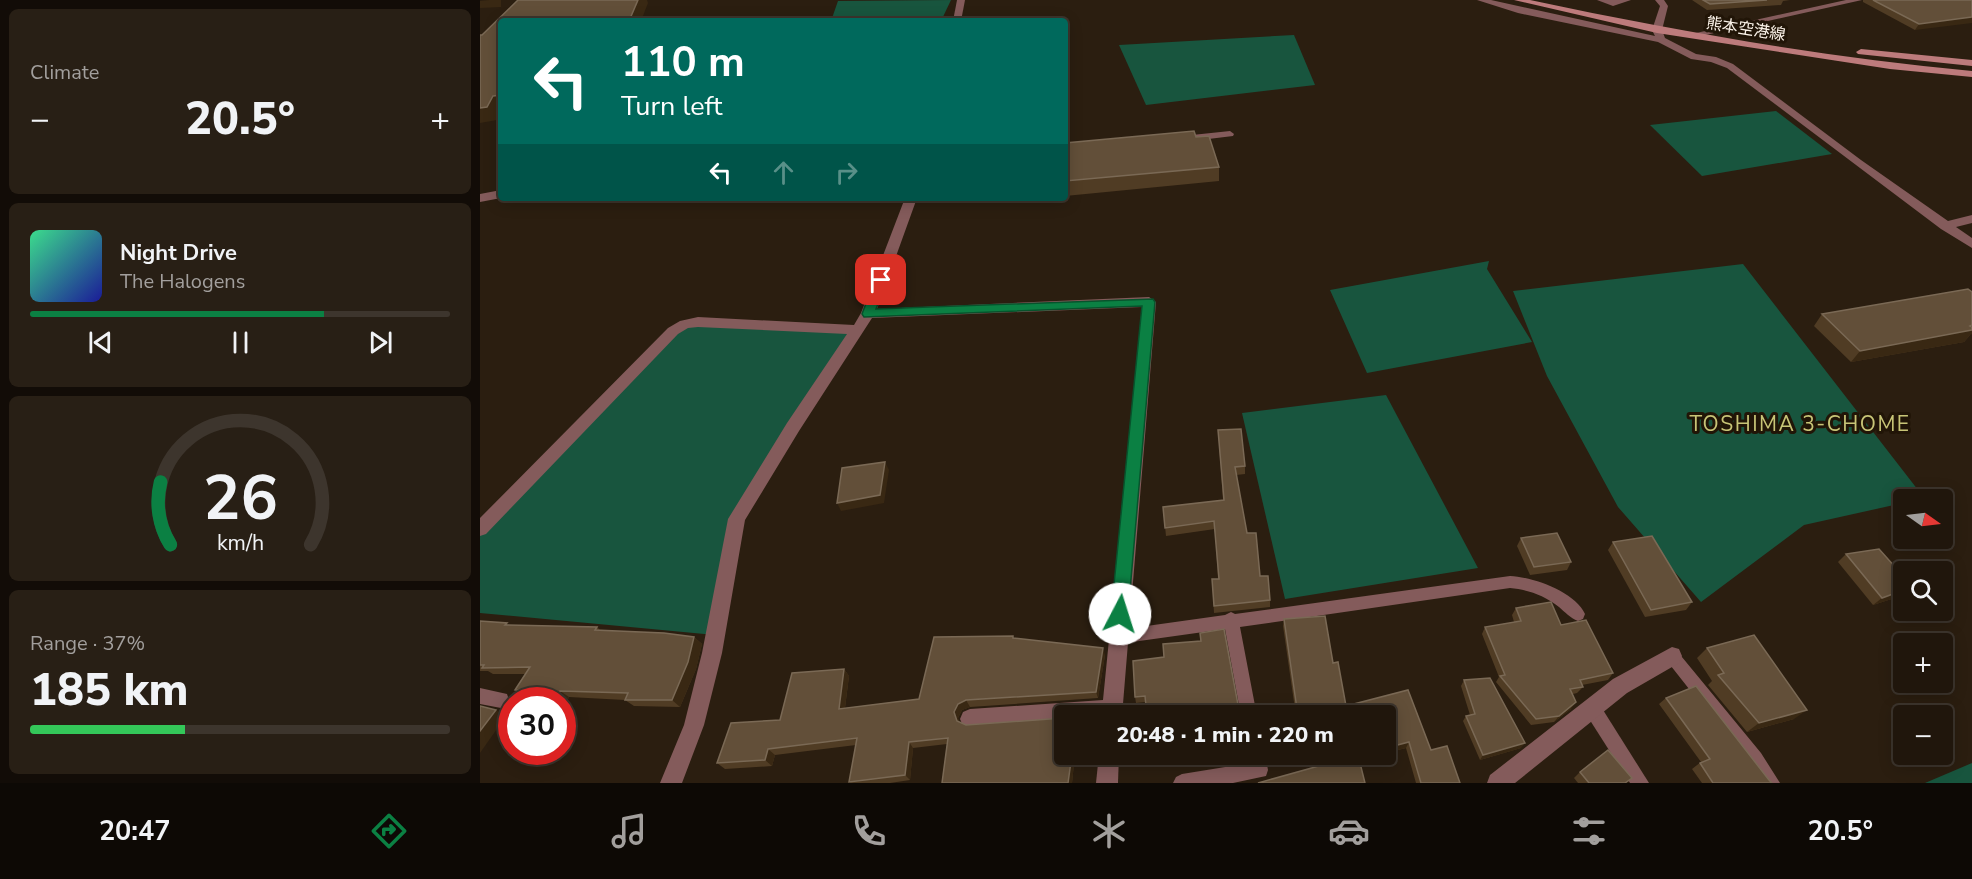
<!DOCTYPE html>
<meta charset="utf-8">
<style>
:root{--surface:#20160c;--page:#281f15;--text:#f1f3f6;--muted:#a29f9d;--line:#3d352d;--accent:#0b8043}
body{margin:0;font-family:"Nunito Sans","Noto Sans JP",sans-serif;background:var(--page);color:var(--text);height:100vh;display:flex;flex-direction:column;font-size:22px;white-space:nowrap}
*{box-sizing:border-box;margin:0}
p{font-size:20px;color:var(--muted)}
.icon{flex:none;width:33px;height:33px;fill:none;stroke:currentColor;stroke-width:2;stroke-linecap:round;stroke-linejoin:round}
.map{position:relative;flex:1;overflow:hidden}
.drawer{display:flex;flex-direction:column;gap:9px;padding:9px;background:#120c07;width:480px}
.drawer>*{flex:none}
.hud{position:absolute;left:18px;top:18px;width:570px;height:183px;border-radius:6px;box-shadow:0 3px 15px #0003,0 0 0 2px var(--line);background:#00695c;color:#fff;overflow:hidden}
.needle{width:39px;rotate:104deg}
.controls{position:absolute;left:1413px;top:489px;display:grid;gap:12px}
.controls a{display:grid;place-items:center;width:60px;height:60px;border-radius:6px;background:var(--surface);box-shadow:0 3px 15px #0003,0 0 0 2px var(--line);font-size:30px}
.speed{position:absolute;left:18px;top:687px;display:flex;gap:12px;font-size:30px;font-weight:700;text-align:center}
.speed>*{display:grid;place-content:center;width:78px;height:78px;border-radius:50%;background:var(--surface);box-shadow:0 3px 15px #0003,0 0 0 2px var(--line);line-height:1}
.speed .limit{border:9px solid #d22;background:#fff;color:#111}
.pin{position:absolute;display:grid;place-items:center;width:51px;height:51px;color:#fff;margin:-26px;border-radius:12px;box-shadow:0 3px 9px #0006}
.me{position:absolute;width:66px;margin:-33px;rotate:5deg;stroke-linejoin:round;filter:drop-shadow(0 0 4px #0008)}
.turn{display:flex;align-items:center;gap:21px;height:126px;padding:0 24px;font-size:27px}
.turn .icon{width:78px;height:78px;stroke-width:2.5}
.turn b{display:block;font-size:42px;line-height:51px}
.lanes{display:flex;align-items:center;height:57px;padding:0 24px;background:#0003;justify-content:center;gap:30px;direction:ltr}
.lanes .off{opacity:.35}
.big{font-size:45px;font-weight:800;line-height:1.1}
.drawer .widget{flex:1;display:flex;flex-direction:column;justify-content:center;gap:9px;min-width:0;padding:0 21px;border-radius:9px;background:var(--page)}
.drawer .dial{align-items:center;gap:0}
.dial svg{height:156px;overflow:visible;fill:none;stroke:var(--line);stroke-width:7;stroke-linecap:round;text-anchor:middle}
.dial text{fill:var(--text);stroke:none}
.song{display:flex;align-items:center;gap:18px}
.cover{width:72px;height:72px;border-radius:9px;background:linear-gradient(135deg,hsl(150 70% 55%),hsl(240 70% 35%))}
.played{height:6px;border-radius:3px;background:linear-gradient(90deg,var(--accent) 70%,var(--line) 70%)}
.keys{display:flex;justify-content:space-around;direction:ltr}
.heat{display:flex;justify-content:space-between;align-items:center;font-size:33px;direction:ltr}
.charge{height:9px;border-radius:4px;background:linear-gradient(90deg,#34c759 37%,var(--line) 0)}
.trip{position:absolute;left:574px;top:705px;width:342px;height:60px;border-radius:6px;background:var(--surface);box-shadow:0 3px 15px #0003,0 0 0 2px var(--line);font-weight:800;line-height:60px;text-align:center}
.dock{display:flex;height:96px;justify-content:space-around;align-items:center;background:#0d0905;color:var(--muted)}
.dock .icon{width:42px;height:42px}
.dock .active{color:var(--accent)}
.dock b{font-size:27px;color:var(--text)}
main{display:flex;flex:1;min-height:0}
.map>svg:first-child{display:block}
.green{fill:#18553e}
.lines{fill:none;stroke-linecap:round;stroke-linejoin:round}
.lane{fill:#845b5b;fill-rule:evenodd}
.street{fill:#845b5b;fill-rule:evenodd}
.secondary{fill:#bd7b7c;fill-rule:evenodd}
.wall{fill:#503c24}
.shaded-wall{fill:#392813}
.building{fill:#624f39;stroke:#7a6955;stroke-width:1.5}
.route{fill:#0b8043;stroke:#07532c;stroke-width:1.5}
.labels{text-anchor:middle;stroke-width:6;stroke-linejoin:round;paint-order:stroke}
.far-street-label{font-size:16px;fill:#fbf3e9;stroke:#211507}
.neighbourhood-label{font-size:21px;letter-spacing:1.5px;fill:#c8c577;stroke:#211507}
</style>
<main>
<section class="drawer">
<div class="widget"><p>Climate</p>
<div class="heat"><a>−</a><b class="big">20.5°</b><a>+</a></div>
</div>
<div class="widget">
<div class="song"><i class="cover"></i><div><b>Night Drive</b><p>The Halogens</p></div></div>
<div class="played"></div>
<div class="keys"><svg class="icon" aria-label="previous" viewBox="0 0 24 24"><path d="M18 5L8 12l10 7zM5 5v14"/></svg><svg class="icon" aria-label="pause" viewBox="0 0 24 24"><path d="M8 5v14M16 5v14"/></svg><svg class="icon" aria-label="next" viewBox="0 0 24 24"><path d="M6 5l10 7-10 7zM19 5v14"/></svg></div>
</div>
<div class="widget dial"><svg viewBox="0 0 100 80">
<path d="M14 69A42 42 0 1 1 86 69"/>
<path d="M14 69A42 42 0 0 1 9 37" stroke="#0b8043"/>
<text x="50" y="56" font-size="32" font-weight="700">26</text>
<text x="50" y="72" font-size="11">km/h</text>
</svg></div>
<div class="widget"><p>Range · 37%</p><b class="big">185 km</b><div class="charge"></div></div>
</section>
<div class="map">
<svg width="1492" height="783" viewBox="0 0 1492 783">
<rect width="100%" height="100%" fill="#2b1e10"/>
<g class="green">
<path d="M471,0L461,21H351L358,1Z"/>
<path d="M814,35L835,85L666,105L639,45Z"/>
<path d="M1296,111L1352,154L1222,176L1170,125Z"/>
<path d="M1009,261L1007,269L1052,342L887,373L850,290Z"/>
<path d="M1263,264L1445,499L1424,500L1423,503L1324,525L1221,602L1138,507L1067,376L1033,291Z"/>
<path d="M205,324L378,330L257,519L235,635L0,613V529Z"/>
<path d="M906,395L998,568L805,599L762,413Z"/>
<path d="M1492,763V783H1445Z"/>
</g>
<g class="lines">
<g class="lane">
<path d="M750,131L754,134L753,136L712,141L708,138L712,135Z"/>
<path d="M1030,576C1053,577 1095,592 1105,614L1103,619L1098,621C1090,618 1085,612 1079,607C1063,595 1049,590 1030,588L760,627L777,716H761L745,629L638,644L633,642L630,637L633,632L638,630L745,615L751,612L755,614Z"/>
<path d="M1192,649L1197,651L1281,753L1300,783H1281L1269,765L1187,661L1184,656L1187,651Z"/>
<path d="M0,688L27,694L29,700L27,706L21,708L0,704Z"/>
<path d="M1112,700L1118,702L1169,783H1150L1106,714L1104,708L1106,702Z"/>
<path d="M769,754H785L788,770L786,776L753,783H693L696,777L702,774L770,763Z"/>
</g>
<g class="street">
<path d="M477,0H485L481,21H473Z"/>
<path d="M997,0H1011L1175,36L1172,30L1180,6L1175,0H1184L1188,6L1182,30L1185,38L1216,54L1236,57L1253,64L1381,160L1468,221L1492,215V223L1476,227L1492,238V248L1461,229L1247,68L1231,62L1211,59L1178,42L1038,13Z"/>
<path d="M1117,0H1151L1133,6Z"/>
<path d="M1366,0H1382L1212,38L1207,35Z"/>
<path d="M21,190V198L0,202V194Z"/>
<path d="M425,198H437L397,309L669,297L676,302L642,716H585V722L490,729L483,726L480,719L483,712L490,709L623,700L662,307L392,318L319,431L265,520L242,653L224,725L202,783H180L204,725L222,653L248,519L307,423L367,334L218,327L208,328L198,334L6,534L0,536V518L188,328L200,321L218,317L374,325L381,313Z"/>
<path d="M1192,647L1199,649L1202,656L1199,663L1147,693L1035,783H1007L1010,775L1133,679Z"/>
<path d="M619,754H639L638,783H616Z"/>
</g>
<g class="secondary">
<path d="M1034,0H1050C1196,31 1343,57 1492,71V77L1410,69L1177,33Z"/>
<path d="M1381,49L1492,60V66L1378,54L1376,52Z"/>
</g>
</g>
<g class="wall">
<path d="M1212,0H1310L1303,1L1301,5L1227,10Z"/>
<path d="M1383,0H1492L1435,30L1383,2Z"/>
<path d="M716,137L739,167V181L585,196V143Z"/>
<path d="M1342,314L1490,335L1484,342L1371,362L1334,326Z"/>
<path d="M738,430L765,466V474L756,475L767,533L780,576L790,600V607L734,613L732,579H738L735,529L686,536L683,507L743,500Z"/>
<path d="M1041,538L1091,562L1087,570L1050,575L1037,546Z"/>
<path d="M1133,542L1212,602L1206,610L1165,617L1128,550Z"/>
<path d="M1366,554L1424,595L1393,605L1358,562Z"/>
<path d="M1036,608L1081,625L1133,673L1128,680L1102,685L1103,687L1097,693L1093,694L1091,709L1074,722L1051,725L1016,682L1019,677L1002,634L1005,627L1034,622L1032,615Z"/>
<path d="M845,616L853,663L858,662L866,706L928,690L951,750L967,746L980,783H936L926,748L906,753V716H816L803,626L804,619Z"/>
<path d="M0,621L30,625L117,627L120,630L214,637L222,644L216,669L200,707L154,706L145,700L89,697L87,701L45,697L35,690L45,674H13L8,671H0Z"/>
<path d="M720,633L759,710L666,702L656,703L655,697L684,657L720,641Z"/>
<path d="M534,638L625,655L618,698L490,707L482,710L478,718L479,722L486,725L595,754L592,783H462L467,744L433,748L430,780L410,783H371L369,782L376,745L295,755L292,766L245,769L237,763L300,720L364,669L369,676L365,708L439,699Z"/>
<path d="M1227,648L1314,719L1267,732L1228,685L1232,681L1217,658Z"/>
<path d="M984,680L1041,748L1000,760L983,721L986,716L990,715L981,686Z"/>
<path d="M1186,698L1292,783H1222L1212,769L1221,762L1179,704Z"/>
<path d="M730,754H767L731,761Z"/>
<path d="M1100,772L1152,778L1146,783H1098L1094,778Z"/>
</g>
<g class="shaded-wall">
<path d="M9,0H21V7L0,8V1Z"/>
<path d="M158,0H167L168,3L161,21H149Z"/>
<path d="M1492,17V23L1435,30L1439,24Z"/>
<path d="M21,95V112L17,120L0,123V108L13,96Z"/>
<path d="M1492,325V334L1490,335L1484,342L1371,362L1380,351Z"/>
<path d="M405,462L409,470L404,503L361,511L357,503Z"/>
<path d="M1424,590V595L1393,605L1402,598Z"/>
<path d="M214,637L222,644L216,669L200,707L192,700Z"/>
<path d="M623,648L625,655L618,698L616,692Z"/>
<path d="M364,669L369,676L364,715L359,709Z"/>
<path d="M80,691L89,697L87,701L78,695Z"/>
<path d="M486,700L490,707L482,710L478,718L481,727L477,721L474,712L478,704Z"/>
<path d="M1096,702L1091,709L1074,722L1079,716Z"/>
<path d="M16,710L26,716L0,753V731Z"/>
<path d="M1327,710L1314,719L1267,732L1279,723Z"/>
<path d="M429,742L433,748L430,780L425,775Z"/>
<path d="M929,742L926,748L906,753V748Z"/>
<path d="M1045,743L1041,748L1000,760L1003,755Z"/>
<path d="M288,749L295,755L292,766L285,760Z"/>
<path d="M592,754H595L592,783H588Z"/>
</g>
<g class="building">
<path d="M38,0H158L149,21H21V95L13,96L7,107L0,108V35H2Z"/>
<path d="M1223,0H1287L1230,4Z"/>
<path d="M1393,0H1492V17L1439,24Z"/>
<path d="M714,131L716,137L729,136L739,167L585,181V143Z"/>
<path d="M1488,289L1492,292V325L1490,326L1492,327V330L1380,351L1342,314Z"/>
<path d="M761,429L765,466L755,467L767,533H776L780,576H788L790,600L734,606L732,579H739L734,521L685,528L683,507L744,500L738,430Z"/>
<path d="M405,462L400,495L357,503L362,468Z"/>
<path d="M1077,533L1091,562L1054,567L1041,538Z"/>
<path d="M1172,536L1212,602L1171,610L1133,542Z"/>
<path d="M1399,549L1424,577V590L1402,598L1366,554Z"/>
<path d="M1071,602L1081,625L1106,620L1133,673L1100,680L1103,687L1090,689L1096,702L1079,716L1056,719L1020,676L1025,675L1005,627L1041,621L1036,608Z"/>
<path d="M845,616L853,663L858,662L866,706L928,690L951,750L967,746L980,783H941L929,742L906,748V716H818L804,619Z"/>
<path d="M0,621L27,623L25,625L117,627L115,630L184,633L214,637L208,662L192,700H145L148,693L80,691L78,695L35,690L50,667L2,668L4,665H0Z"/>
<path d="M744,629L759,710L763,712L764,716H667L665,696L655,697L653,661L684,657L683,644L721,641L720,633Z"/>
<path d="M1274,635L1327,710L1279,723L1238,675L1244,673L1227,648Z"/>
<path d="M533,636V638L623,648L616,692L486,700L478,704L474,712L477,721L486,725L583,718L585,712H597V716H585V754H592L588,783H462L468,738L429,742L425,775L369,782L377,738L288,749L285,760L237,763L251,723L300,720L312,673L364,669L359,709L439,699L454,637Z"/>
<path d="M1010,678L1045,743L1003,755L986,716L995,714L984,680Z"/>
<path d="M1216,686L1289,780L1292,783H1233L1220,763L1230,759L1186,698Z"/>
<path d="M0,706L16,710L0,731Z"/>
<path d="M1128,750L1152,778L1145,783H1109L1100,772Z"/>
<path d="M878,755L885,783H778Z"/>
</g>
<path class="route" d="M401,276L407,280L396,309L673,299L675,302L648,614L646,620L640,622L634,620L631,614L662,306L384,317L382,314L395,280Z"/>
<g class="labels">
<g class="far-street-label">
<text transform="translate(1266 28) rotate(9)" y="6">熊本空港線</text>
</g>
<g class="neighbourhood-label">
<text x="1320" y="431">TOSHIMA 3-CHOME</text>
</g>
</g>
</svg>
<div class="controls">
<a><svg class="needle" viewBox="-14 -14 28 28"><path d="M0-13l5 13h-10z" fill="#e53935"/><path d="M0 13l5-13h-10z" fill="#a29f9d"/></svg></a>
<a><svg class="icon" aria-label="search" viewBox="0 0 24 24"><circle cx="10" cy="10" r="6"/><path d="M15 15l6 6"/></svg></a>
<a>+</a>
<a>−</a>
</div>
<div class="speed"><div class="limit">30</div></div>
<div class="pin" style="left:401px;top:280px;background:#d93025"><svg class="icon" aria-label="arrive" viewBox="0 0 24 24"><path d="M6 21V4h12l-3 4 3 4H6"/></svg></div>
<svg class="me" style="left:640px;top:614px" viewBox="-20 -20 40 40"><circle r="19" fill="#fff"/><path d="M0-13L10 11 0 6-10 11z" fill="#0b8043"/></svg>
<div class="trip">20:48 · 1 min · 220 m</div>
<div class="hud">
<div class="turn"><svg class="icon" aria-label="left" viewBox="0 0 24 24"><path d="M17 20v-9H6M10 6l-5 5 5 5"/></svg><div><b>110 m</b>Turn left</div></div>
<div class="lanes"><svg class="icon" aria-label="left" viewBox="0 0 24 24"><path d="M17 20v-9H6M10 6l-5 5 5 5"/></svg><svg class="icon off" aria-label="ahead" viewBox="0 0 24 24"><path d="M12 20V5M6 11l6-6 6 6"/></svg><svg class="icon off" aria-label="right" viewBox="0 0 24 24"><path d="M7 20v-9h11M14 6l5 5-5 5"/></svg></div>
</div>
</div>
</main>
<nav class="dock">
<b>20:47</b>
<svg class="icon active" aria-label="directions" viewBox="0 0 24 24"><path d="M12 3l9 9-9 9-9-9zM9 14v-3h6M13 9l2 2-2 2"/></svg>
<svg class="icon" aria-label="music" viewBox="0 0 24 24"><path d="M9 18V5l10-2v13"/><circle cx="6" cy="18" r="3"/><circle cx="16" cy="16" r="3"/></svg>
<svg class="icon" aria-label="phone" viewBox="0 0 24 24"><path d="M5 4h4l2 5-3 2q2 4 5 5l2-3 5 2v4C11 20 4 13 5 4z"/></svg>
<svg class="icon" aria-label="climate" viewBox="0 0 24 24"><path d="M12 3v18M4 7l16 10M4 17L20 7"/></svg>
<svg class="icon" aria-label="car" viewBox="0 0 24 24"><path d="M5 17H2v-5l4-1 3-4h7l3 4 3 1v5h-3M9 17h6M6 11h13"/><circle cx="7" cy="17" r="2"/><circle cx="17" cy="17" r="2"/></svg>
<svg class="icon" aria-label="filters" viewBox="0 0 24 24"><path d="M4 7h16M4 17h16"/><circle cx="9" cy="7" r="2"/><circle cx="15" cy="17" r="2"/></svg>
<b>20.5°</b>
</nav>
